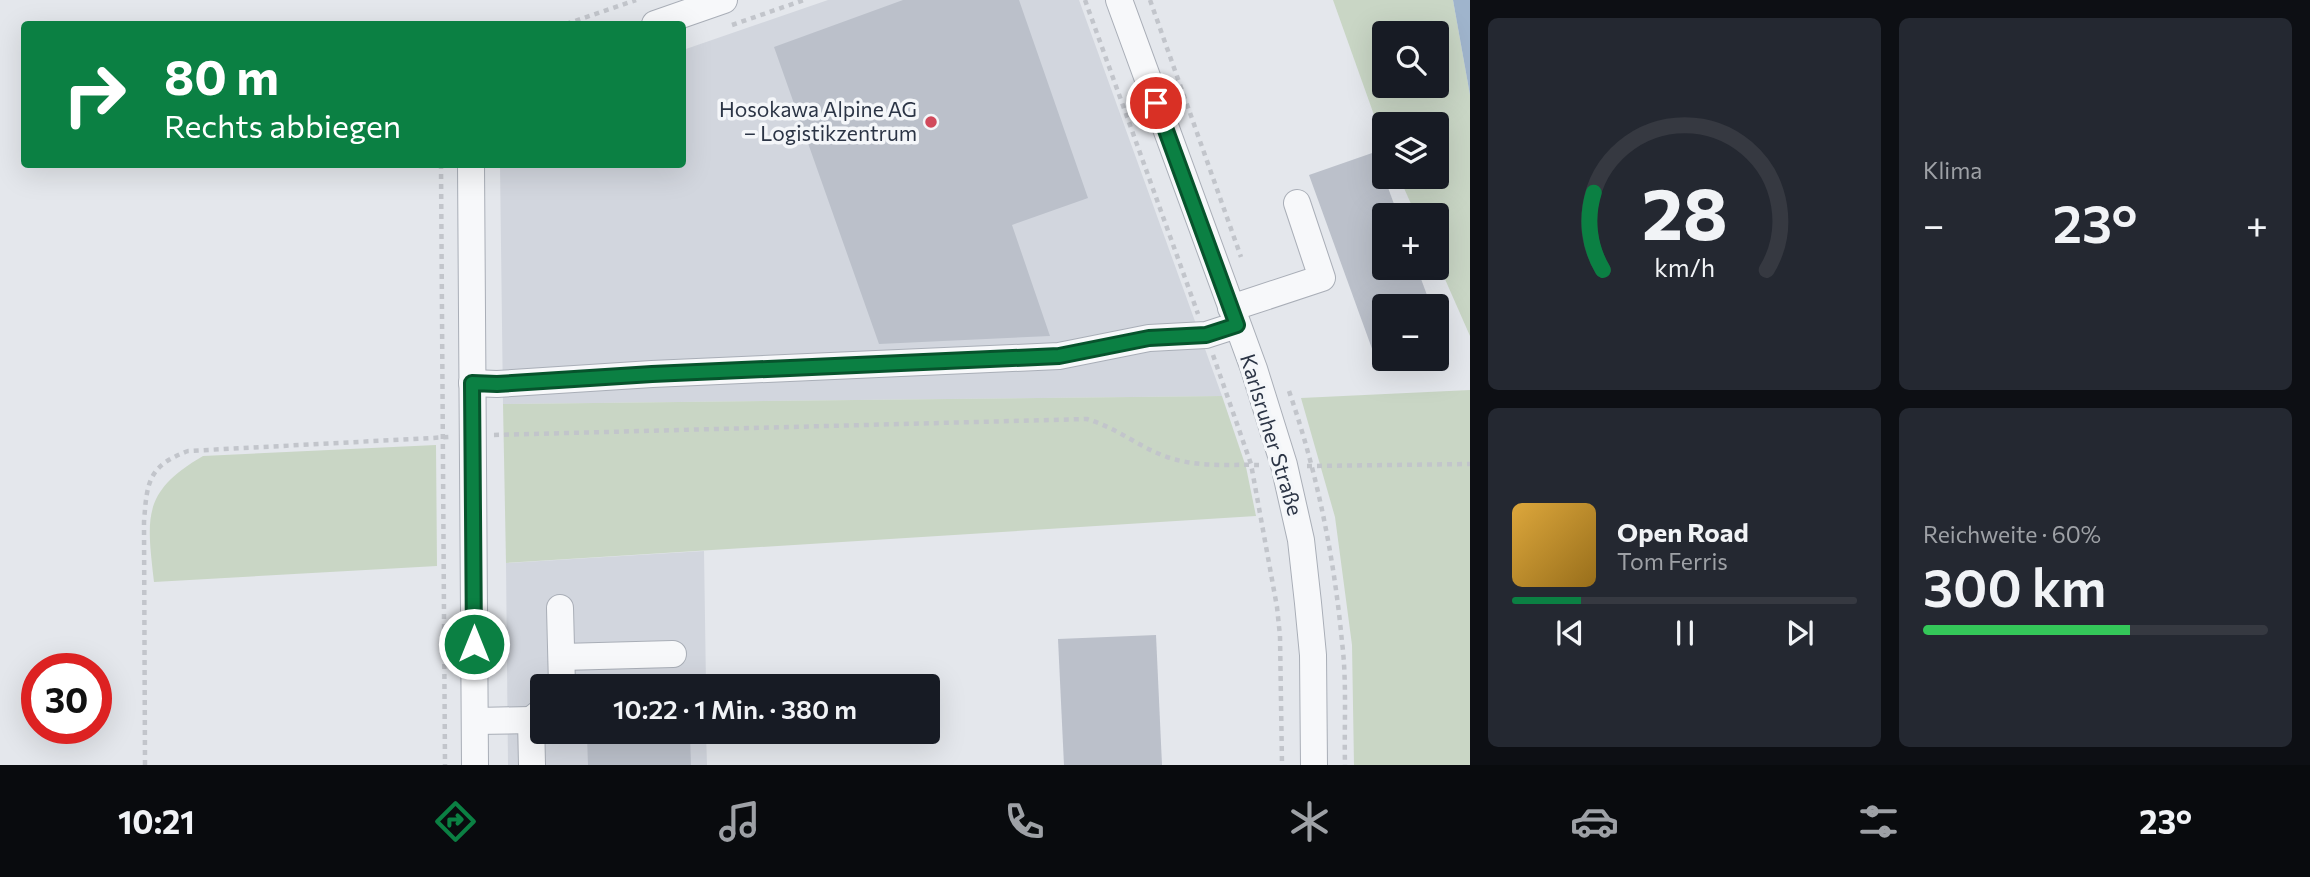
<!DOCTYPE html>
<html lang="de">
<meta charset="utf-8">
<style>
:root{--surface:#171b24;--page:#242831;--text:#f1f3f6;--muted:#9ea1a6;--line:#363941;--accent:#0b8043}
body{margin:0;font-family:Commissioner,sans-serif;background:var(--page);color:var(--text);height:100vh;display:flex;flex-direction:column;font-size:26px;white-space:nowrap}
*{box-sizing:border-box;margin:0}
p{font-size:23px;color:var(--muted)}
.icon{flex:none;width:38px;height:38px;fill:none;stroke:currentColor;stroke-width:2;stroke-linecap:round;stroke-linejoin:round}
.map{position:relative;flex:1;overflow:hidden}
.sheet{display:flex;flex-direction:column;gap:18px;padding:18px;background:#0d0f14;width:840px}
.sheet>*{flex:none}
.top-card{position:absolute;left:21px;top:21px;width:665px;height:147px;border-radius:7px;box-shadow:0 7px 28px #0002;background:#0b8043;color:#fff;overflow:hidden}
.fabs{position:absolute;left:1372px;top:21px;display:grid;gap:14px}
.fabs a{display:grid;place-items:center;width:77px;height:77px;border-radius:7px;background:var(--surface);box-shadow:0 7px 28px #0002;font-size:35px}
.speed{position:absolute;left:21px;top:653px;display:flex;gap:14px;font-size:35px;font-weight:700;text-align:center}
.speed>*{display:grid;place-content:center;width:91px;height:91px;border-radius:50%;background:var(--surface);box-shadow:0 7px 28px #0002;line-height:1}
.speed .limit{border:10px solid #d22;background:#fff;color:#111}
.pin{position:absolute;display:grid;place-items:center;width:60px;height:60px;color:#fff;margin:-30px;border:4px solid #fff;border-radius:50%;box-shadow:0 2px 7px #0007}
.me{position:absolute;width:77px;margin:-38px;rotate:0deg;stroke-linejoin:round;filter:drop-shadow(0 0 5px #0008)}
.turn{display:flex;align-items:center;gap:24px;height:147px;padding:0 28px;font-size:32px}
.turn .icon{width:91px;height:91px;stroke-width:2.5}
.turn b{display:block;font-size:49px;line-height:60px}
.big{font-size:52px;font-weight:600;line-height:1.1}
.sheet .widget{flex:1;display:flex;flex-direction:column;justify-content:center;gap:10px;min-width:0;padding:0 24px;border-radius:10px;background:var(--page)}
.sheet .dial{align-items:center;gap:0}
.dial svg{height:182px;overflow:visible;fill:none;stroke:var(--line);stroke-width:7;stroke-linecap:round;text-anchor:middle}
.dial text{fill:var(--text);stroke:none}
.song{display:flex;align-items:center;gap:21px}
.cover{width:84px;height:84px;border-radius:10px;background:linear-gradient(135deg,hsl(40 70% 55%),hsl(40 70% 35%))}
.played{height:7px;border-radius:4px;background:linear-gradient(90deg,var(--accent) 20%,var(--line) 20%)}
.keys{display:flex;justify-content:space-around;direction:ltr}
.heat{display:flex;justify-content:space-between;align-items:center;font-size:38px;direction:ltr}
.charge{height:10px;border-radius:5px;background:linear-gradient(90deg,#34c759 60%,var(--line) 0)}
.sheet .tiles{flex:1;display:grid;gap:18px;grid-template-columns:repeat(2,1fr)}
.trip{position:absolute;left:530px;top:674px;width:410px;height:70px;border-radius:7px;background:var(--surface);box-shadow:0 7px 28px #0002;font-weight:600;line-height:70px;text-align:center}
.tab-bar{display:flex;height:112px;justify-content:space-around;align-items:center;background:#090b0e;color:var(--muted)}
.tab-bar .icon{width:49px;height:49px}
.tab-bar .on{color:var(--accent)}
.tab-bar b{font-size:32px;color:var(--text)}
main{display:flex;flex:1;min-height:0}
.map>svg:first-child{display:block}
.built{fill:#d2d6de}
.green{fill:#c9d6c5;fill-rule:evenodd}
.water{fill:#9fb4cc}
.building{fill:#bbc0ca}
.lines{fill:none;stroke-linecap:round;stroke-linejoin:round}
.minor-casing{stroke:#a9aeb7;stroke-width:28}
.path{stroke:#c2c5cb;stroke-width:4.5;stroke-dasharray:5 5;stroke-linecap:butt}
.minor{stroke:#f7f8fa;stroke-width:26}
.route-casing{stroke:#07532c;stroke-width:18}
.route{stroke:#0b8043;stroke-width:12}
.poi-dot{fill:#d1495b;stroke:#f4f6f9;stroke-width:2.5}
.labels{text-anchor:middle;stroke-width:7;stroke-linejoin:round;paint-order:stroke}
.poi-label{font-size:21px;fill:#2b3445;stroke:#f4f6f9;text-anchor:end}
.street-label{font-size:21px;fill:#2b3445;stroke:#f4f6f9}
</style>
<main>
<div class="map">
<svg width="1470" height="765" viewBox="0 0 1470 765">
<rect width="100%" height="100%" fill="#e4e7ec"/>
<g class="built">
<path d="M828,0H1079L1222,396L503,404L500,165L682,164L683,50Z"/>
<path d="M704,551L706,686H542V732H706L707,765H508L506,563Z"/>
</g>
<g class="green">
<path d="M1333,0H1453L1470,95V336L1437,261V215H1416L1399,177H1437V124H1384V143ZM1384,33H1437V86H1384Z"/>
<path d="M1470,390V765H1354L1352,645L1335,517L1301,398Z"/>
<path d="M1222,396L1246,467L1256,516L506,563L503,404Z"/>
<path d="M436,445L437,566L154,582C147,518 141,492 203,456Z"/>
</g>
<path class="water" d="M1453,0H1470V95Z"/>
<g class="building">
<path d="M903,0H1019L1088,198L1012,225L1050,336L879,344L774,47Z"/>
<path d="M1375,152L1398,215H1384V268H1417L1431,306H1384V359H1404L1379,368L1309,175Z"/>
<path d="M1437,323L1445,345L1437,348Z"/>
<path d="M1156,635L1162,765H1064L1058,639Z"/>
<path d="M690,735L691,765H588L587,736Z"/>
</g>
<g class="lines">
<defs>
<g id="minor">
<path d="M1119,0L1254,369L1284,465L1301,540L1308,603L1313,655L1314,765"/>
<path d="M655,24L724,0"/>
<path d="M471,164L475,765"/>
<path d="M1231,308L1322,278L1297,203"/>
<path d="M472,383L497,384L652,374L1059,356L1149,338L1206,335L1237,325"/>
<path d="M560,608L562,686"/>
<path d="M562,657L673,654"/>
<path d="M475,721L531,720"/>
<path d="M532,765L531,720L542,711"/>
</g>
</defs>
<use href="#minor" class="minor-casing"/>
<g class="path">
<path d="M1085,0L1198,314"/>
<path d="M1150,0L1241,257"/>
<path d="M566,24L636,0"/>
<path d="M732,25L804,0"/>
<path d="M441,164L445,765"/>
<path d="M1213,355L1251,464L1277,607L1280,636L1282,765"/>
<path d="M1289,391C1317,472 1334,556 1342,642C1347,682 1344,724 1345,765"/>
<path d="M494,435L1087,419C1117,428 1139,447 1167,457C1200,468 1226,464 1259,465"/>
<path d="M1307,466L1470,464"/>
<path d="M145,765L144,522C147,482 148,466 188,451L450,437"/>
</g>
<use href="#minor" class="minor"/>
</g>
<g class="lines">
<defs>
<path id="route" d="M474,644L472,383L497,384L652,374L1059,356L1149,338L1206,335L1237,325L1156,103"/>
</defs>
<use href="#route" class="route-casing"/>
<use href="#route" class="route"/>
</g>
<circle class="poi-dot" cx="931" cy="122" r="7"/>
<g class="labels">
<g class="poi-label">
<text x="917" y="117">Hosokawa Alpine AG<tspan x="917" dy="24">– Logistikzentrum</tspan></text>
</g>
<g class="street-label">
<text transform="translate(1271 435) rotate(73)" y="7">Karlsruher Straße</text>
</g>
</g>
</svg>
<div class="fabs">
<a><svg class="icon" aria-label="search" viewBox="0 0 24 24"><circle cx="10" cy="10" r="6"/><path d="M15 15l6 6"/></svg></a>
<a><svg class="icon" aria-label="layers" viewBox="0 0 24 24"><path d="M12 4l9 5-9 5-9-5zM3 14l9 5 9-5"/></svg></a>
<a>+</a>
<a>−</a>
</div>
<div class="speed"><div class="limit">30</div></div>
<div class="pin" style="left:1156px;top:103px;background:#d93025"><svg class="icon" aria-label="arrive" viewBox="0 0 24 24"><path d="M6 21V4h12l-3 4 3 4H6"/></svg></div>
<svg class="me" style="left:474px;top:644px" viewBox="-20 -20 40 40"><circle r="17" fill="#0b8043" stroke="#fff" stroke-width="3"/><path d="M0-11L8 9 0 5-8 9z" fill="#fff"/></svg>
<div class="trip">10:22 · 1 Min. · 380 m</div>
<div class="top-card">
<div class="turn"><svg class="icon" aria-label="right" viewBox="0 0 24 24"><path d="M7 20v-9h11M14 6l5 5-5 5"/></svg><div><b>80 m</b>Rechts abbiegen</div></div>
</div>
</div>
<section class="sheet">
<div class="tiles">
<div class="widget dial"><svg viewBox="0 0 100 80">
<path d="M14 69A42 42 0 1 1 86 69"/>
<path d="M14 69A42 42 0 0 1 10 35" stroke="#0b8043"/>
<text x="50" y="56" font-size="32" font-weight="700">28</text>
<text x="50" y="72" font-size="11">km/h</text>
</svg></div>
<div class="widget"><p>Klima</p>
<div class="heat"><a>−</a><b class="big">23°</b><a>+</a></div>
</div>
<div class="widget">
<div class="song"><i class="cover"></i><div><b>Open Road</b><p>Tom Ferris</p></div></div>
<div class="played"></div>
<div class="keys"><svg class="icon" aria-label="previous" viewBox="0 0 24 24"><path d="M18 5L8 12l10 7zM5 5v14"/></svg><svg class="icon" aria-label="pause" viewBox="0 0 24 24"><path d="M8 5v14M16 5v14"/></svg><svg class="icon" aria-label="next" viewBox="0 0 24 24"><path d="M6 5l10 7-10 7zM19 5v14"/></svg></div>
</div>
<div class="widget"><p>Reichweite · 60%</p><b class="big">300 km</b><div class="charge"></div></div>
</div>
</section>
</main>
<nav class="tab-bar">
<b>10:21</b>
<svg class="icon on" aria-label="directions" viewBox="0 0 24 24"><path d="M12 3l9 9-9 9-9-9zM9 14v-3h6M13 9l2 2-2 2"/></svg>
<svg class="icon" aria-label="music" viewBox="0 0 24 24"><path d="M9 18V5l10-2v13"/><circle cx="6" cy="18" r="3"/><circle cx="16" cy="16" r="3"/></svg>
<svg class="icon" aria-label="phone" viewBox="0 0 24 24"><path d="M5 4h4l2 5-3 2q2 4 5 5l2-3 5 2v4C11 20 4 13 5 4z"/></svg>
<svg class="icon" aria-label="climate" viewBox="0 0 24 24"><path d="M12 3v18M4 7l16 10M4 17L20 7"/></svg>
<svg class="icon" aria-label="car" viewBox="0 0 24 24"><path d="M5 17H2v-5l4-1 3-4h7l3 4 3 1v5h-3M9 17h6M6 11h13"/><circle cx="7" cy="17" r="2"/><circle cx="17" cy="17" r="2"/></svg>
<svg class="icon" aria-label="filters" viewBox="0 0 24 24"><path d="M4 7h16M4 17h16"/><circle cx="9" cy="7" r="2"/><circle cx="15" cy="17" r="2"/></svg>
<b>23°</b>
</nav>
